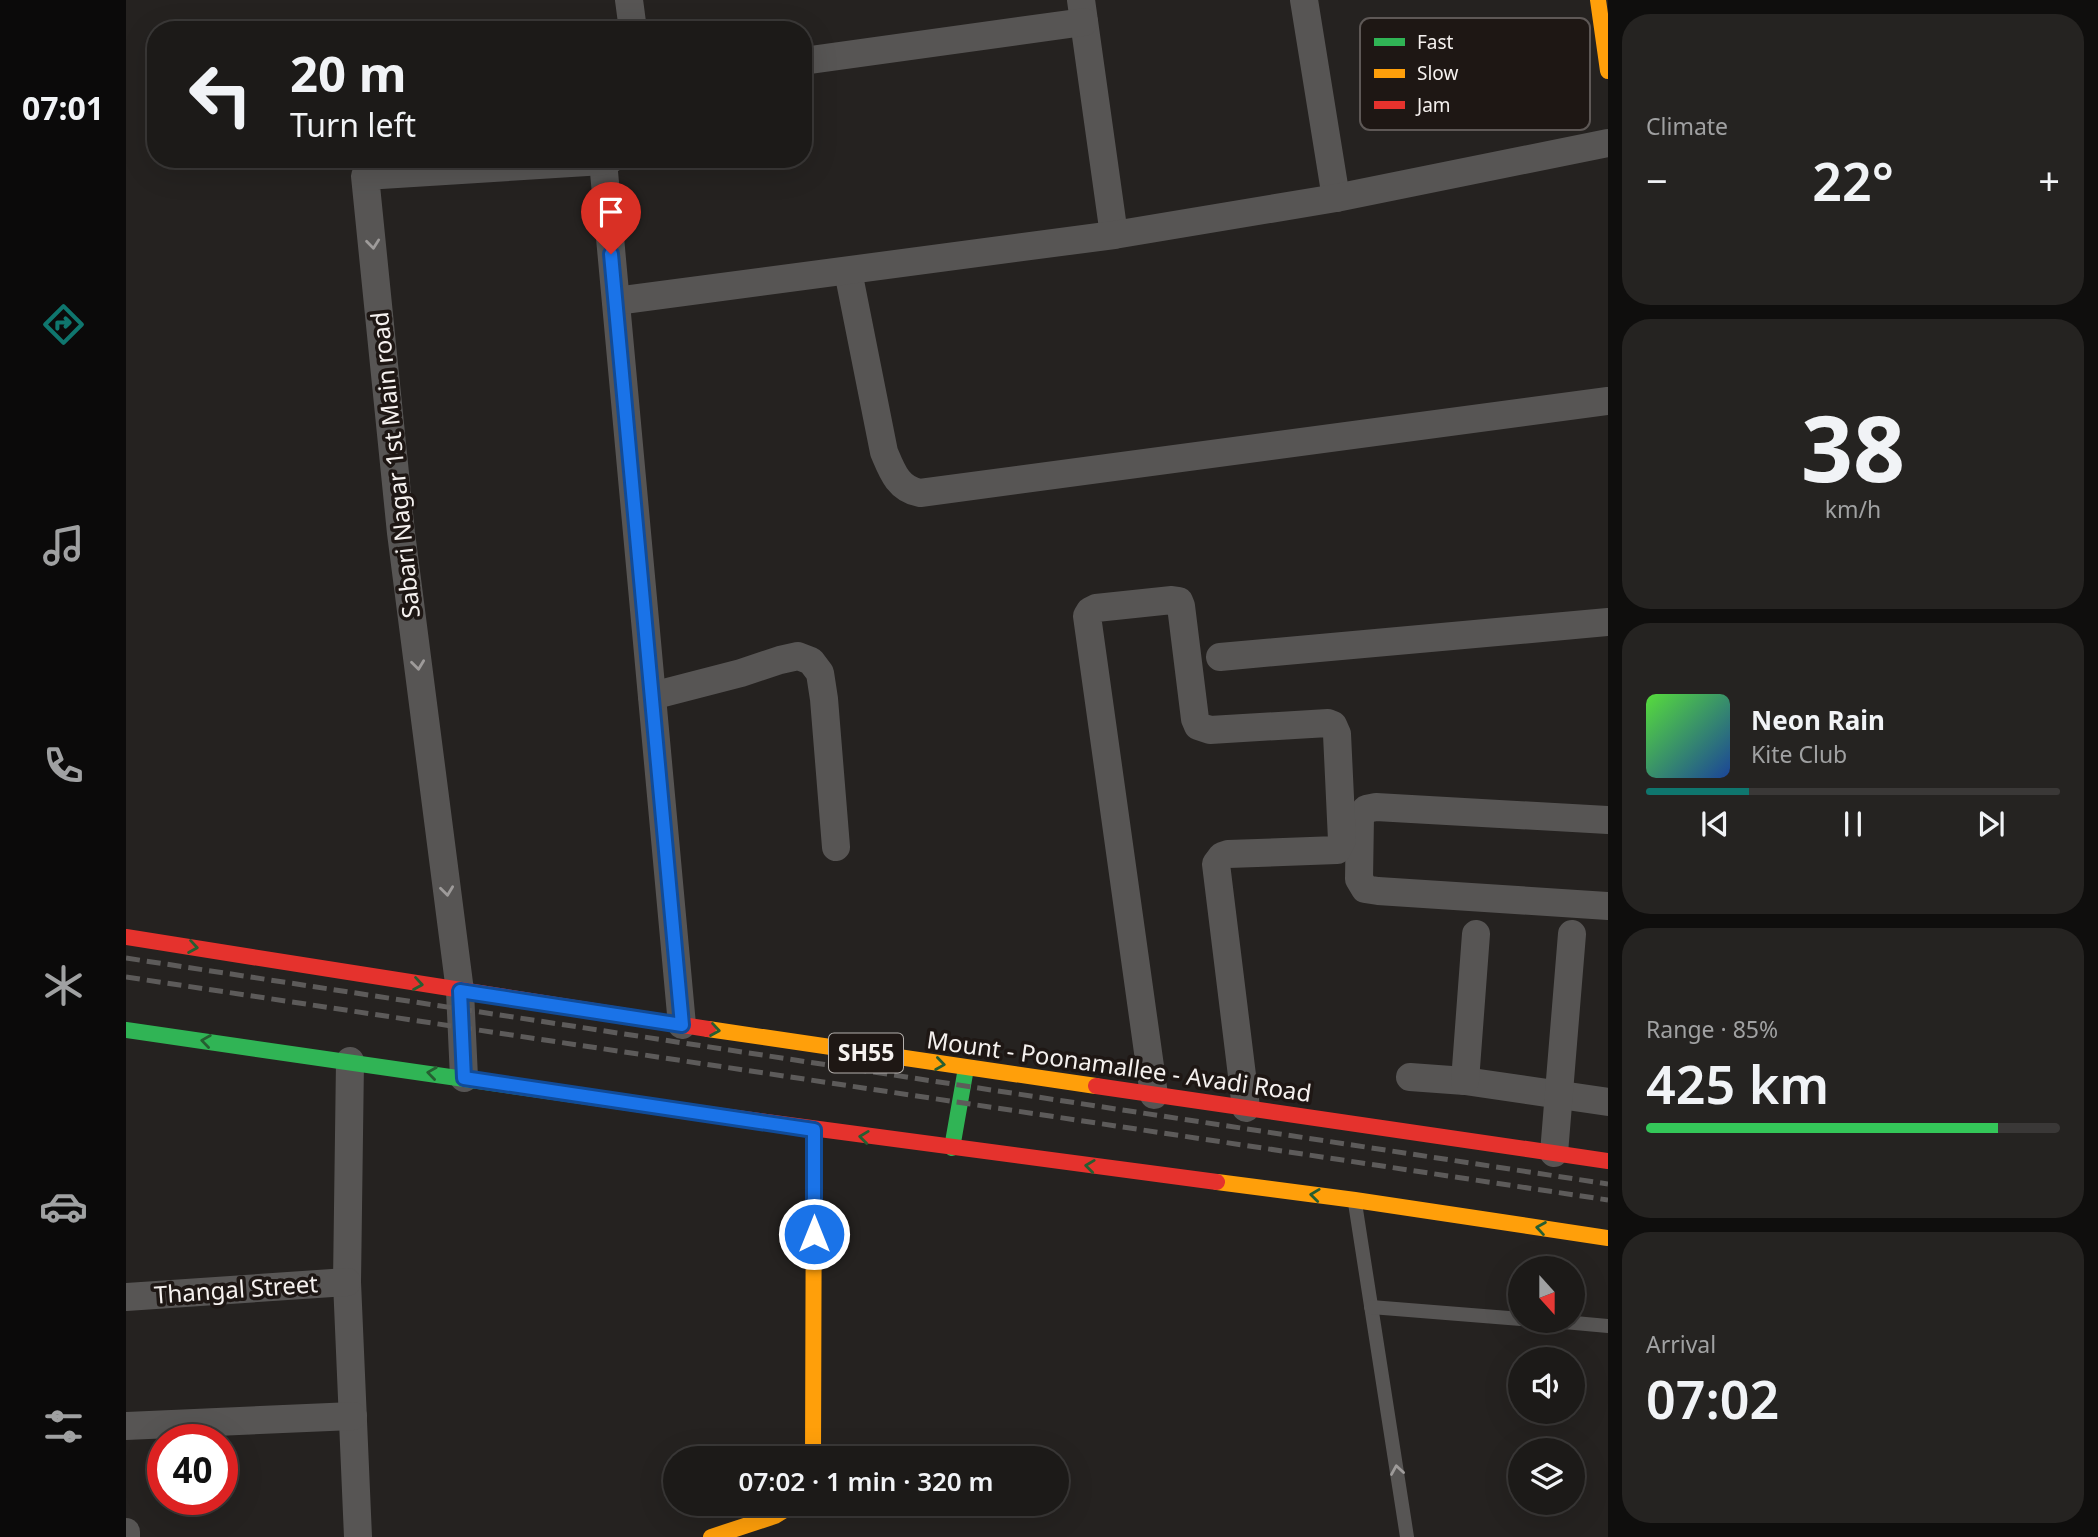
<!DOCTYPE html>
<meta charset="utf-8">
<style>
:root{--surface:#1c1a18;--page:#252321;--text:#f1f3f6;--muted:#a0a1a2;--line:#3a3837;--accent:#0f766e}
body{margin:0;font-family:"Noto Sans",sans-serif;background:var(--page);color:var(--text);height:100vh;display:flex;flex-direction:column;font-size:26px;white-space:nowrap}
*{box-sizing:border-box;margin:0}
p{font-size:23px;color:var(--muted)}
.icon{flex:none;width:38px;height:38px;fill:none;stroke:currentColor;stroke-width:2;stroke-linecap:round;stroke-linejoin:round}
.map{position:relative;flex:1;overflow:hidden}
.details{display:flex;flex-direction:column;gap:14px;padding:14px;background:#0f0e0d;width:490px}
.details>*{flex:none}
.guide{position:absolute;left:21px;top:21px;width:665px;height:147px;border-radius:28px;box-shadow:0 7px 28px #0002,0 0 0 2px var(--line);background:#1c1a18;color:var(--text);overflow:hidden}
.needle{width:46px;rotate:159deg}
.controls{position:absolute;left:1382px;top:1256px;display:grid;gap:14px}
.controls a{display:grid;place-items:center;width:77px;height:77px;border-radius:50%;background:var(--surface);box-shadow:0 7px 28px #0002,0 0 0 2px var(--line);font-size:35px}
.speed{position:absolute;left:21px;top:1424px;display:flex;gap:14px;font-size:35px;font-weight:700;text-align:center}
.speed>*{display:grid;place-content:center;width:91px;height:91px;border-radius:50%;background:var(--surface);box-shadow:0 7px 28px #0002,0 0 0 2px var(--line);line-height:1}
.speed .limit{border:10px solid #d22;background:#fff;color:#111}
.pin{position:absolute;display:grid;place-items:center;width:60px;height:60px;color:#fff;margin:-72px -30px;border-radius:50% 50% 50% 0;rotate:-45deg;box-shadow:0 0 7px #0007}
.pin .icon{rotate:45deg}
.me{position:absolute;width:77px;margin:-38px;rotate:0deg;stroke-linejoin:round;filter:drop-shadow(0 0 5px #0008)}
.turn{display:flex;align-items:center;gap:24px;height:147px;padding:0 28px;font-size:32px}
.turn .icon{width:91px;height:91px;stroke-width:2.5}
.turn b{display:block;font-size:49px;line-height:60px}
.big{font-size:52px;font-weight:600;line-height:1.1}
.details .tile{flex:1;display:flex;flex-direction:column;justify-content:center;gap:10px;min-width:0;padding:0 24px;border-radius:28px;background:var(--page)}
.details .dial{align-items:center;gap:0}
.dial b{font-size:91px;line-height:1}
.song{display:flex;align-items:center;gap:21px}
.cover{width:84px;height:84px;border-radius:10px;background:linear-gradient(135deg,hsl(110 70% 55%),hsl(220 70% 35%))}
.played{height:7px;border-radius:4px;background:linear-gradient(90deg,var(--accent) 25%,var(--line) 25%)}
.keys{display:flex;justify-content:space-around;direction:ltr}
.heat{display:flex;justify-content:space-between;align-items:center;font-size:38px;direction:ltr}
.charge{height:10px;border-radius:5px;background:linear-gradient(90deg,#34c759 85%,var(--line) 0)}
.trip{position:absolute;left:537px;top:1446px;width:406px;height:70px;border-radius:35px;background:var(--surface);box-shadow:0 7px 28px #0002,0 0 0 2px var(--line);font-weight:600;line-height:70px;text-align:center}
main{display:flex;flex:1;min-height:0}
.dock{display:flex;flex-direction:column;width:126px;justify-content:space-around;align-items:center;background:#0b0a0a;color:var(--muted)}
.dock .icon{width:49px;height:49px}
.dock .on{color:var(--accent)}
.dock b{font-size:32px;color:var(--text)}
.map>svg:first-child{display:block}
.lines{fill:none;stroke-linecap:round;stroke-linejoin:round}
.lane{stroke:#575554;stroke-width:14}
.street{stroke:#575554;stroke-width:28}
.fast{stroke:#30b455;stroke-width:16}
.slow{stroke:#ff9f0a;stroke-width:16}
.jam{stroke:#e5322d;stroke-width:16}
.rail{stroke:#5d5b5a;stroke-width:5;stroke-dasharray:14 7;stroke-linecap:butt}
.oneway{stroke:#9e9b9a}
.oneway2{stroke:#265e31}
.route-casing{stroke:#114b97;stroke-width:18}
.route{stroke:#1a73e8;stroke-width:12}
.labels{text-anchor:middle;stroke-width:7;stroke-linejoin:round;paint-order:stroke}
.shield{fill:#1e1714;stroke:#b4b0ad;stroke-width:2}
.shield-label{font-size:23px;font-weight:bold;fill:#f5f1ef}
.street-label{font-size:24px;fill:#f5f1ef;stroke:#1e1714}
.key{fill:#1e1714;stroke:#5e5856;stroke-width:2}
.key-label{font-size:19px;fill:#f5f1ef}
</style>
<main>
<nav class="dock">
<b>07:01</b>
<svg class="icon on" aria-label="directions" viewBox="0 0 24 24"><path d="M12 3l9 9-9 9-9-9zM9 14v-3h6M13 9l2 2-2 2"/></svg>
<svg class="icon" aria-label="music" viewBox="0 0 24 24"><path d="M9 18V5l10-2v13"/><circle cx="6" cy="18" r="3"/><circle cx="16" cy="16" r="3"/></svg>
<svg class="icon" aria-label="phone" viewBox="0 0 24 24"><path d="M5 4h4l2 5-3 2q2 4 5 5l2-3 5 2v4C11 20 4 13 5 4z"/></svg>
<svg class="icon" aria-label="climate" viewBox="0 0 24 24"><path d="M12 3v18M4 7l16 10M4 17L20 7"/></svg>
<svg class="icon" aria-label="car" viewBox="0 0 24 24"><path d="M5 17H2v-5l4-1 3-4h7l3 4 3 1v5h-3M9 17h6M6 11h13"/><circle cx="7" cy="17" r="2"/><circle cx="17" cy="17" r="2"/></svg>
<svg class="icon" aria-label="filters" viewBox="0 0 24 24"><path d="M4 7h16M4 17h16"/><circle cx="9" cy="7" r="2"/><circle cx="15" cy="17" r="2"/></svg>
</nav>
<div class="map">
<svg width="1482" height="1537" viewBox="0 0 1482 1537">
<rect width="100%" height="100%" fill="#252220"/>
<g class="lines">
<g class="lane">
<path d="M1229,1203L1281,1537"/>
<path d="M1245,1307L1395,1319"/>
<path d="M1427,1321L1482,1326"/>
</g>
<g class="street">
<path d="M503,0L507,30"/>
<path d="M955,0L988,235"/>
<path d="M1178,0L1210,198"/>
<path d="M677,61L958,22"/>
<path d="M485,159L477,161L556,1025"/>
<path d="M722,271L758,452C766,471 772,489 794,493L1482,401"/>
<path d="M490,301L988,235L1210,198L1482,143"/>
<path d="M1094,657L1482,622"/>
<path d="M526,696L615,673L654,660L672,656L685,661L694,673L698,699L710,847"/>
<path d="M1482,820L1250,807L1240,809L1234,816L1233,879L1239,889L1252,891L1482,906"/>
<path d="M224,1061L221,1282L232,1537"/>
<path d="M1284,1077L1339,1081L1482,1102"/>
<path d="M338,1078L334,991L275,533L239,176L477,161"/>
<path d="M1339,1081L1350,934"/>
<path d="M1028,1095L961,616L964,611L970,608L1046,600L1053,601L1055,606L1069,719L1072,726L1084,730L1202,723L1207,725L1211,734L1216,840L1211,850L1102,854L1096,856L1090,864L1120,1108"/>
<path d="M1428,1153L1446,934"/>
<path d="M0,1297L221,1282"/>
<path d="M0,1426L227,1416"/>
<path d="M0,1532V1537"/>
</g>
<g class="fast">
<path d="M0,1030L566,1112"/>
<path d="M826,1148L840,1068"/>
</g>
<g class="slow">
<path d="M1472,0L1482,71"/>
<path d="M582,1029L970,1086"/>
<path d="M1091,1182L1229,1200L1482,1238"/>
<path d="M687,1458L688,1130"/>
<path d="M585,1537L649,1516L670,1503"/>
</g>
<g class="jam">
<path d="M0,937L582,1029"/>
<path d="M970,1086L1482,1161"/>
<path d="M566,1112L1091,1182"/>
</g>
<g class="rail">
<path d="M0,958L1482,1184"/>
<path d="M0,977L1482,1200"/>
</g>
</g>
<defs><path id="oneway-chevron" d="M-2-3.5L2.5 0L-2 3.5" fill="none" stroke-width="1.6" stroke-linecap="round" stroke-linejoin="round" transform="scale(1.75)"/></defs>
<g class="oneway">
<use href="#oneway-chevron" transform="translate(247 244) rotate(84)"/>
<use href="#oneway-chevron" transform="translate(292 665) rotate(83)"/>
<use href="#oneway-chevron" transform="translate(321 891) rotate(83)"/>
<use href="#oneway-chevron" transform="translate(1271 1470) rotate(-99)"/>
</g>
<g class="oneway2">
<use href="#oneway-chevron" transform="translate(67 947) rotate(9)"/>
<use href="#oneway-chevron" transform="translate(292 984) rotate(9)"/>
<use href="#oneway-chevron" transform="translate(589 1030) rotate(9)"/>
<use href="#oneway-chevron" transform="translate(80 1041) rotate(-172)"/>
<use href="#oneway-chevron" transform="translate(814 1064) rotate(8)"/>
<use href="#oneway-chevron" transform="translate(306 1073) rotate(-172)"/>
<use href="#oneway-chevron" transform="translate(738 1137) rotate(-173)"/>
<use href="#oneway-chevron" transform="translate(964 1166) rotate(-173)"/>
<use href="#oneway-chevron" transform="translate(1189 1195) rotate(-173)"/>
<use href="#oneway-chevron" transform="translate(1415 1228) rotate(-171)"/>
</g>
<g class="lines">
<defs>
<path id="route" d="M485,254L556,1025L334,991L338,1078L688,1130V1234"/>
</defs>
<use href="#route" class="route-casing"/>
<use href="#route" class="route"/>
</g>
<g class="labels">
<rect class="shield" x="703" y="1033.5" width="74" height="39" rx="5"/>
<g class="shield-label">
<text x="740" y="1061">SH55</text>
</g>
<g class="street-label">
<text transform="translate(270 465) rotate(-96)" y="8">Sabari Nagar 1st Main road</text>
<text transform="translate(993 1067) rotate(8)" y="8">Mount - Poonamallee - Avadi Road</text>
<text transform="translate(110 1290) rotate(-4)" y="8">Thangal Street</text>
</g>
</g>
<rect x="1234" y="18" width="230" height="112" rx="10" class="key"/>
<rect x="1248" y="38" width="31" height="8" fill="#30b455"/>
<rect x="1248" y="69" width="31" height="9" fill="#ff9f0a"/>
<rect x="1248" y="101" width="31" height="8" fill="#e5322d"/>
<g class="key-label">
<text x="1291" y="49">Fast</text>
<text x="1291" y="80">Slow</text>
<text x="1291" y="112">Jam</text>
</g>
</svg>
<div class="controls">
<a><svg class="needle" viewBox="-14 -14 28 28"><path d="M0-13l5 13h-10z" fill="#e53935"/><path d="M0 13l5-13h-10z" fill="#a0a1a2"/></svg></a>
<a><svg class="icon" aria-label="sound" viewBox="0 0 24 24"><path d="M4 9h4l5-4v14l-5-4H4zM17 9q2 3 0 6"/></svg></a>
<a><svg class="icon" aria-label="layers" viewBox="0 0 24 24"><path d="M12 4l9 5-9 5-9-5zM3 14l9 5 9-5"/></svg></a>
</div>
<div class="speed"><div class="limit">40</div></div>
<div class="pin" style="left:485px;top:254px;background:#d93025"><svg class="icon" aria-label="arrive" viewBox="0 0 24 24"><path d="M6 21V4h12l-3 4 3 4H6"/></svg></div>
<svg class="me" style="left:688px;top:1234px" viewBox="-20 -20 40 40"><circle r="17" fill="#1a73e8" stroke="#fff" stroke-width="3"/><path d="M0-11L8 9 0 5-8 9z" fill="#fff"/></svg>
<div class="trip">07:02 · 1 min · 320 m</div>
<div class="guide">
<div class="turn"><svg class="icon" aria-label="left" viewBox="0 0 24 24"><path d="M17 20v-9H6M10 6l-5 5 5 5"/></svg><div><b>20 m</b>Turn left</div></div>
</div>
</div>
<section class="details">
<div class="tile"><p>Climate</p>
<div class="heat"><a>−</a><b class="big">22°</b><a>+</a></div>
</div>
<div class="tile dial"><b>38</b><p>km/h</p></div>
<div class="tile">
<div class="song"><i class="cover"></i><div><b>Neon Rain</b><p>Kite Club</p></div></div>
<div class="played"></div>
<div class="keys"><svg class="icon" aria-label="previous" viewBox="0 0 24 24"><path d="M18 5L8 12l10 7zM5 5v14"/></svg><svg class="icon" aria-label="pause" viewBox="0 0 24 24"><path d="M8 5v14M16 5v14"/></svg><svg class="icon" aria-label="next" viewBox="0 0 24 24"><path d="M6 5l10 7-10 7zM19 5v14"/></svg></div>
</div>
<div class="tile"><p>Range · 85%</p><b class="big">425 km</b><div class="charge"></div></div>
<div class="tile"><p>Arrival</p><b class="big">07:02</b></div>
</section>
</main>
